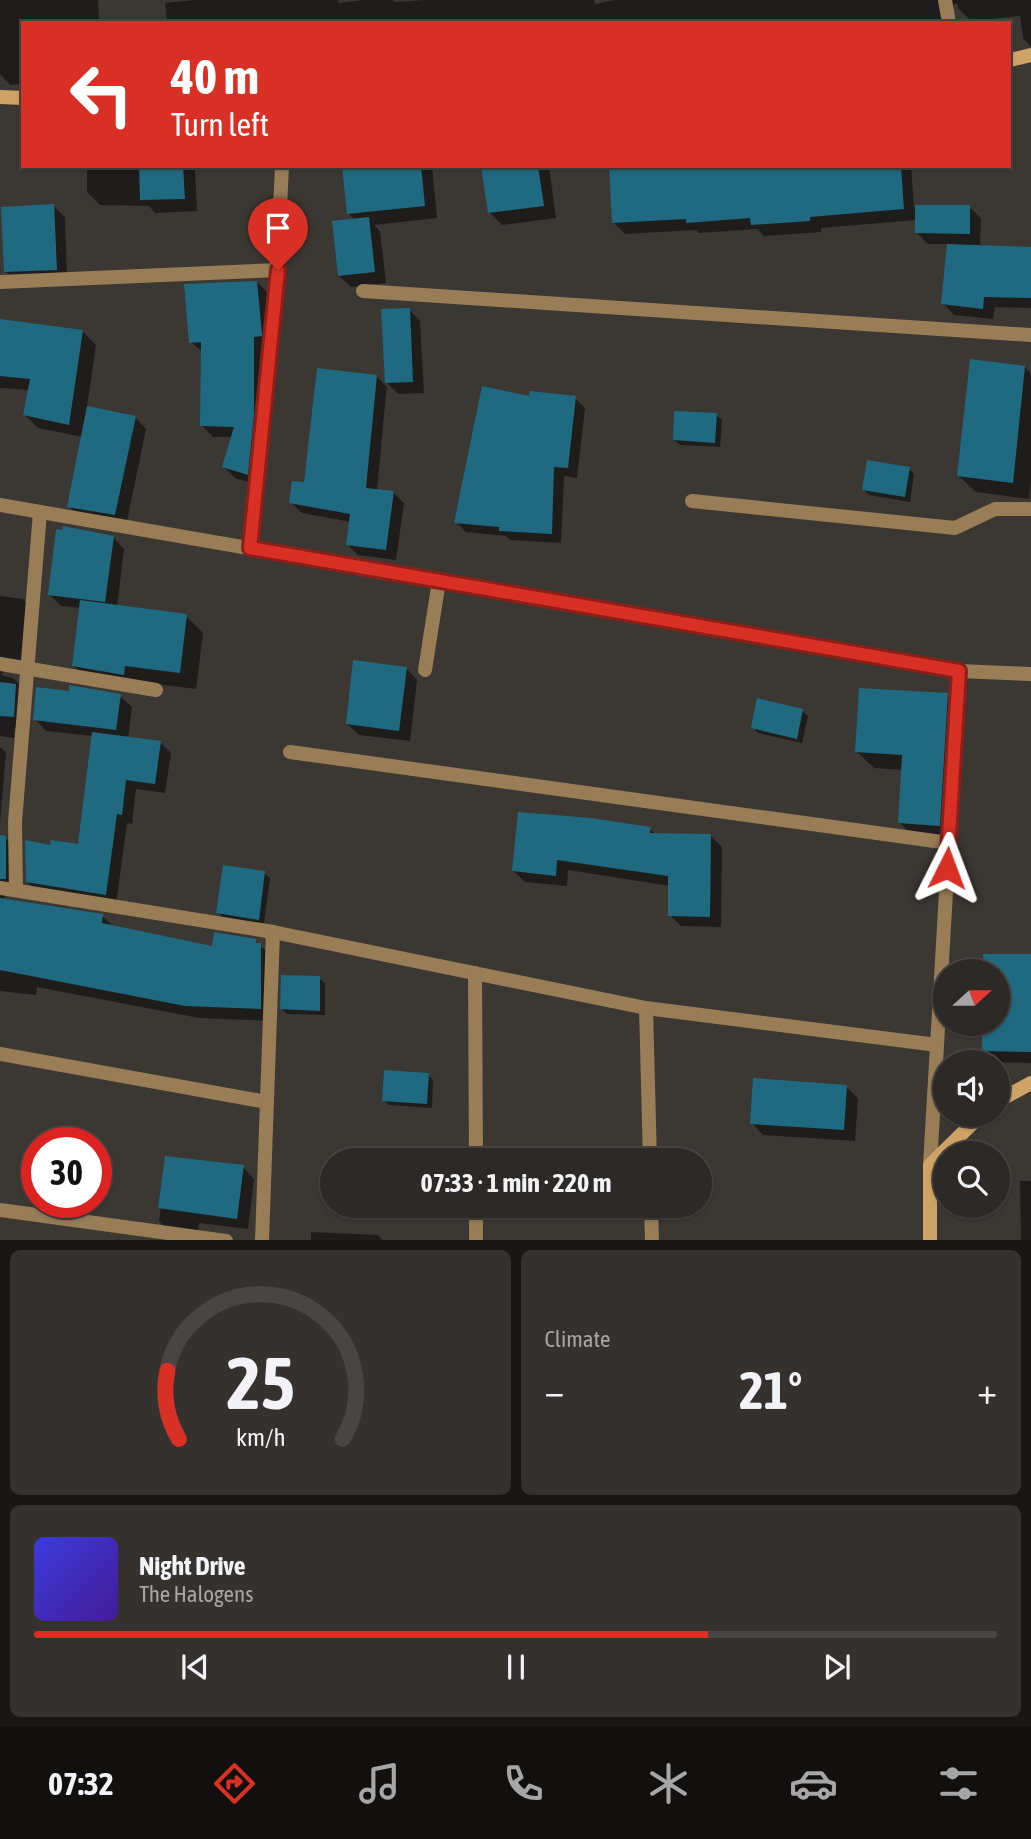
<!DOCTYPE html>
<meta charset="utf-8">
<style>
:root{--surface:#2c2926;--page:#34312e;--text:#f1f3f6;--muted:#a6a6a7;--line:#484543;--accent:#d93025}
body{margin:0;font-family:"Asap Condensed",sans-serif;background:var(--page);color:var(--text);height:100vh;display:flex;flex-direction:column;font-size:26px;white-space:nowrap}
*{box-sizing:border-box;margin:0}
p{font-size:23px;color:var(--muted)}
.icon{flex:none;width:38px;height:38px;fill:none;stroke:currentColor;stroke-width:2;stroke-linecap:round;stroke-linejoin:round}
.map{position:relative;height:1240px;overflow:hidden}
.panel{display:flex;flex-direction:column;gap:10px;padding:10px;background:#181715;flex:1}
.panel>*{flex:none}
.banner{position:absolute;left:21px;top:21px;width:990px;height:147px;border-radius:0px;box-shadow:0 2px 5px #0004,0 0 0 2px var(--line);background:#d93025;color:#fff;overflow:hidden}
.needle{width:46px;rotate:69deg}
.tools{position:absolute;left:933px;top:959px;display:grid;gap:14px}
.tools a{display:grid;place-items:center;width:77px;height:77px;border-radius:50%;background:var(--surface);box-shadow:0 2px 5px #0004,0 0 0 2px var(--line);font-size:35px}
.speed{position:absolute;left:21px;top:1127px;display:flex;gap:14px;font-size:35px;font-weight:700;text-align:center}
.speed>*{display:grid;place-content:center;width:91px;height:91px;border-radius:50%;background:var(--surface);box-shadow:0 2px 5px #0004,0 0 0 2px var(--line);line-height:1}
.speed .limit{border:10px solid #d22;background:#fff;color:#111}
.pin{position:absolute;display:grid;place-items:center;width:60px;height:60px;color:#fff;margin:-72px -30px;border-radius:50% 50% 50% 0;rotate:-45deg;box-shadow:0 0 7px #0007}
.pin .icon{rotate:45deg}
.me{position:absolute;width:77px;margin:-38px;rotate:3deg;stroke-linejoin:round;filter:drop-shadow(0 0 5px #0008)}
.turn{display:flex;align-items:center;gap:24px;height:147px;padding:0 35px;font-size:32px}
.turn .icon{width:91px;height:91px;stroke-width:2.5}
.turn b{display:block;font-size:49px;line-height:60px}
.big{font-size:52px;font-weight:700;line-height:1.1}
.panel .card{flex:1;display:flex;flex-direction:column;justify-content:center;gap:10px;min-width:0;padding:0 24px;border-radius:10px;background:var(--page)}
.panel .dial{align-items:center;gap:0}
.dial svg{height:182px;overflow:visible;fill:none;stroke:var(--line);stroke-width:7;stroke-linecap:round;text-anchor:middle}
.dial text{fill:var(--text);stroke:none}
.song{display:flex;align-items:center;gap:21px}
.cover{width:84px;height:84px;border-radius:10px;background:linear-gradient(135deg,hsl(240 70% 55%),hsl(260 70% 35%))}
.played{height:7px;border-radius:4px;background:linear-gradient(90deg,var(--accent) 70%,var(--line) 70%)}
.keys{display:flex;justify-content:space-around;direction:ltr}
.heat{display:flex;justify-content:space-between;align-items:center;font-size:38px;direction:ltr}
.panel .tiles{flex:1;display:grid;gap:10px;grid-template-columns:1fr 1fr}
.card:last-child{grid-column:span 2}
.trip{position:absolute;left:320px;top:1148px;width:392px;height:70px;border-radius:35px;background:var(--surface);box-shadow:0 2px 5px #0004,0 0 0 2px var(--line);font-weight:700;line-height:70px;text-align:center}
.tab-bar{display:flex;height:112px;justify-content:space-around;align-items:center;background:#12100f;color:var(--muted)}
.tab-bar .icon{width:49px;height:49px}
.tab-bar .selected{color:var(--accent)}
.tab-bar b{font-size:32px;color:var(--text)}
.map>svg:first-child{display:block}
.shadow{fill:#0007}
.building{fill:#206a81}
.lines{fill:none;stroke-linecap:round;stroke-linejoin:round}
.street{stroke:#987d57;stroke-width:14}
.secondary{stroke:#cea365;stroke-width:14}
.route-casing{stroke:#8d1f18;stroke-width:18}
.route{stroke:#d93025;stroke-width:12}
</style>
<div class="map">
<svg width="1031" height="1241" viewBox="0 0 1031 1241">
<rect width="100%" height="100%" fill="#3b3733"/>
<g class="shadow">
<path d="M0,0H98L99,23H23V84L10,85L0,74Z"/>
<path d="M195,0H338L339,3L364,0H393L395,2L424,0H594L595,4L615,0H1031V47L1023,38L1020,16L971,21L958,8L957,3L951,6L949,23H167L165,3Z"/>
<path d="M87,166H226L195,168L197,211L155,213L149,206L100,205L87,192Z"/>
<path d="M344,166H432L437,218L374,225L380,231L386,283L351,287L339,276L356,221L348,213Z"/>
<path d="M483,166H549L556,218L502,225L489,212Z"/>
<path d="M610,166H911L914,207H969L981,218L980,247L1031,248V308L995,307L993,319L954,315L943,303L949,244H928L917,233V220L821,228V232L764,236L757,229L699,233L696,230L625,234L614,223Z"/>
<path d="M53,206L65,217L67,281L17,283L5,271Z"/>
<path d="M257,282L268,293L272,346L258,485L235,478L224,467L233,437H213L202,426L203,353L191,342Z"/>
<path d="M409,309L420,321L424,393L398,394L387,383L377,491L393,492L404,503L396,560L358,555L348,545L351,522L302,513L291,503L376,376L387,387L383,310Z"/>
<path d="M0,321L82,331L96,345L87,407L135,417L146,429L126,526L80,518L69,506L83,437L38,428L25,415L30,390L0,388Z"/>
<path d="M1025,367L1031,374V480L1029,499L976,492L959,476Z"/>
<path d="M530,398H575L585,408L577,478L564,476L561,543L510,540L506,536L466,532L456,522Z"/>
<path d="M716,415L722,420L720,447L680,445L674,440Z"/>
<path d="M909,469L914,474L910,502L869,495L864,490Z"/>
<path d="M113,537L124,549L117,607L186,616L203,633L196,689L141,682H91L74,666L81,608L61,606L50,595Z"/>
<path d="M0,596L23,599L34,610L27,668L9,666L1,675L13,678L25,689V728L15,727L14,738L0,736Z"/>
<path d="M406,668L417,680L410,741L359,735L347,724Z"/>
<path d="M947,695L964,711L957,842L916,839L899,822L903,770L874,768L857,752Z"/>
<path d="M120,696L132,707L128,738L161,743L171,753L165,793L136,789L132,824L127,823L116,905L38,892L27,882L52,847L80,846L93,736L46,731L35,719Z"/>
<path d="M802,711L808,716L802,743L758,733L753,727Z"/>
<path d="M0,747L6,752L0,823Z"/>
<path d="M650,829L656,835L711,836L722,847L721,927L681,926L670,915V886L568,870L567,886L525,882L513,871Z"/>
<path d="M0,837L5,838L18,851V891L5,896L4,899L102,916L114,927L213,948L255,941L274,958L273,1021L199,1018L37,987L36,995L0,991Z"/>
<path d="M264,873L270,878L264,924L224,918L218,912Z"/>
<path d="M984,956H1031V1063L995,1062L984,1051V1024H998V971H984Z"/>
<path d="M319,978L325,983V1015L287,1014L282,1009Z"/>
<path d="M428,1074L433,1080L432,1108L389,1105L384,1100Z"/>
<path d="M846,1087L858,1098L855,1141L763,1135L752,1123Z"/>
<path d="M167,1158L243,1167L254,1179L248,1229L199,1223L197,1236L170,1233L159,1221Z"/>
<path d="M1020,1181H1031V1241H1021Z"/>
<path d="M311,1232L378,1235L384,1241H311Z"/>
</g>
<g class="building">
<path d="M139,166H183L185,199L140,200Z"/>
<path d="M342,166H421L425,206L347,214Z"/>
<path d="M481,166H538L544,206L488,213Z"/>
<path d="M609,166H901L904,209L810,217V221L751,225L750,218L686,223V219L612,223Z"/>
<path d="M54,204L57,270L4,272L1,207Z"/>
<path d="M915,205H970V234L915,233Z"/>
<path d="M369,217L375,272L338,276L332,221Z"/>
<path d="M947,244L1031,247V298L984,297L983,309L941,304Z"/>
<path d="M257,281L262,334V336L254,337V414L248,475L222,467L234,427L200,426L201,342L189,343L184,284Z"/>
<path d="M410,308L413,382L385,383L381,309Z"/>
<path d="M0,319L83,330L69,425L23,415L30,379L0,376Z"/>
<path d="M970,359L1025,366L1013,483L957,476Z"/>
<path d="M317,368L377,375L366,488L394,491L386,550L346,545L350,514L289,503L292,481L304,482Z"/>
<path d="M482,386L529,396L530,391L576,396L568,468L554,467L552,534L499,531V527L454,523Z"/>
<path d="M87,406L136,416L115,515L67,507Z"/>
<path d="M674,411L717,413L715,443L673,440Z"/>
<path d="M867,460L910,467L905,497L862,490Z"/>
<path d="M63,526L114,536L105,602L48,595L56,529L62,530Z"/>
<path d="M80,600L187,614L180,673L125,666L124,675L72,666Z"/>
<path d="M353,660L407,667L399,731L346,724Z"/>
<path d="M0,682L16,684L14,717L0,716Z"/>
<path d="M69,685L121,694L116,730L33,720L36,687L69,691Z"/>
<path d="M859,688L948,693L940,826L898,823L902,755L855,752Z"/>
<path d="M757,698L803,709L797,739L751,728Z"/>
<path d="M92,732L161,741L155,784L126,780L122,815L117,814L106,895L26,882L25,840L50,845L51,840L78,844Z"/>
<path d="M518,812L591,818L651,827L650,833L711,834L710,917L668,916V876L557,860L556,876L512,871Z"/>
<path d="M0,835L6,836V879H0Z"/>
<path d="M223,865L265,871L259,920L216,913Z"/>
<path d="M0,898L103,914L102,923L212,946L214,932L256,939V943H261V1009L185,1006L0,970Z"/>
<path d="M983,954H1031V1052L982,1051V1024H998V971H983Z"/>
<path d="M281,975L320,976V1011L280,1009Z"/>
<path d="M384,1070L429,1073L427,1104L382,1101Z"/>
<path d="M753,1078L847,1085L844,1130L750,1124Z"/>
<path d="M165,1156L244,1165L237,1219L158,1208Z"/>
</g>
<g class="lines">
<g class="street">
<path d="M945,0L949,23"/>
<path d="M0,282L278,270"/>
<path d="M363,291L1031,335"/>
<path d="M692,501L955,528L995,509H1031"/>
<path d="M0,505L959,671L930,1165"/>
<path d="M250,548L276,292L282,166"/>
<path d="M0,664L156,690"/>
<path d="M425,670L439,581"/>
<path d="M959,671L1031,674"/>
<path d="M290,752L949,843"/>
<path d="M0,888L273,932L646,1008L937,1045"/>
<path d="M16,890L15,822L40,512"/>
<path d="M475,973L476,1160"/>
<path d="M646,1008L650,1160"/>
<path d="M0,1054L267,1102"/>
<path d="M476,1206V1241"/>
<path d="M651,1206L652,1241"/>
<path d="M0,1210L226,1241"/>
<path d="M262,1241L273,932"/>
</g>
<g class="secondary">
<path d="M1010,60L1031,55"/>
<path d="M0,97L23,98"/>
<path d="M998,1101L1031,1083"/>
<path d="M930,1241V1165L981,1115"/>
</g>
</g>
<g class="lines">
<defs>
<path id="route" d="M278,270L250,548L959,671L947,868"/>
</defs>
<use href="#route" class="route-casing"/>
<use href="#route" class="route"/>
</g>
</svg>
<div class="tools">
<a><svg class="needle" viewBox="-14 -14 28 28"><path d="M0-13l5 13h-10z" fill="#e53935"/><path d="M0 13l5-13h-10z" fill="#a6a6a7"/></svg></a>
<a><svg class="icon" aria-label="sound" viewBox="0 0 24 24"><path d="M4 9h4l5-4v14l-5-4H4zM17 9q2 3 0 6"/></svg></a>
<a><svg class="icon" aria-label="search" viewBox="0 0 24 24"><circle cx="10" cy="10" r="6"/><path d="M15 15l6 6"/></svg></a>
</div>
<div class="speed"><div class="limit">30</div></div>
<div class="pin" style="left:278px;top:270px;background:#d93025"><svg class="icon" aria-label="arrive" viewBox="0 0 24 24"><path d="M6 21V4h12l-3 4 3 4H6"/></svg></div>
<svg class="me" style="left:947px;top:868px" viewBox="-20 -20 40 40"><path d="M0-17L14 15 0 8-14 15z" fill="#d93025" stroke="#fff" stroke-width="4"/></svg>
<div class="trip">07:33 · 1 min · 220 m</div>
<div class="banner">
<div class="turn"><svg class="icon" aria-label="left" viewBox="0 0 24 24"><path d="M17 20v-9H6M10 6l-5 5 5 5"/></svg><div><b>40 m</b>Turn left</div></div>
</div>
</div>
<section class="panel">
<div class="tiles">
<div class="card dial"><svg viewBox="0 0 100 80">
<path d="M14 69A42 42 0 1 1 86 69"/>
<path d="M14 69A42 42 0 0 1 9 39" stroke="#d93025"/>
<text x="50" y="56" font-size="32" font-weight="700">25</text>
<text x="50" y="72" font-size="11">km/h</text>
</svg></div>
<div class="card"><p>Climate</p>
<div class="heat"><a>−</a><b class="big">21°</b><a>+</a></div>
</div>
<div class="card">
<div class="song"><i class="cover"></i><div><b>Night Drive</b><p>The Halogens</p></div></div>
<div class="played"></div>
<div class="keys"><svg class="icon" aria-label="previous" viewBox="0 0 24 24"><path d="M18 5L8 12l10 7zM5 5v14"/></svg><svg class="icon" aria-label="pause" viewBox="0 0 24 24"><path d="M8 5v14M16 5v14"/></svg><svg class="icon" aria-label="next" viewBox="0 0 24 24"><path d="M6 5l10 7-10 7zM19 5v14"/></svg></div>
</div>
</div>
</section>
<nav class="tab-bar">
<b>07:32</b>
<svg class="icon selected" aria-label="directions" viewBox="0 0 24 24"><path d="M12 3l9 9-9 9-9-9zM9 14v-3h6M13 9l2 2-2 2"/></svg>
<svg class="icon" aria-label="music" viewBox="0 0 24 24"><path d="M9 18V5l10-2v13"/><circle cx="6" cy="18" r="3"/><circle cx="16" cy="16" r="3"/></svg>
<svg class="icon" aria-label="phone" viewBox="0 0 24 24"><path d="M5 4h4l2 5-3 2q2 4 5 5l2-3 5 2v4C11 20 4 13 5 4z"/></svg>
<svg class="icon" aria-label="climate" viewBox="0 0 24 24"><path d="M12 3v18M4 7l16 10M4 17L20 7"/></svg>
<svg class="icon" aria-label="car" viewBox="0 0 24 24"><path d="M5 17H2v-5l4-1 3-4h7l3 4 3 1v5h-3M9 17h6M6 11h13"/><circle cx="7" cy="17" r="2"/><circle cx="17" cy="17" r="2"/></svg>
<svg class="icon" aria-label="filters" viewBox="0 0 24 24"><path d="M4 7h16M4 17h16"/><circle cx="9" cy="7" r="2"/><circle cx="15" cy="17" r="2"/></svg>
</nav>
